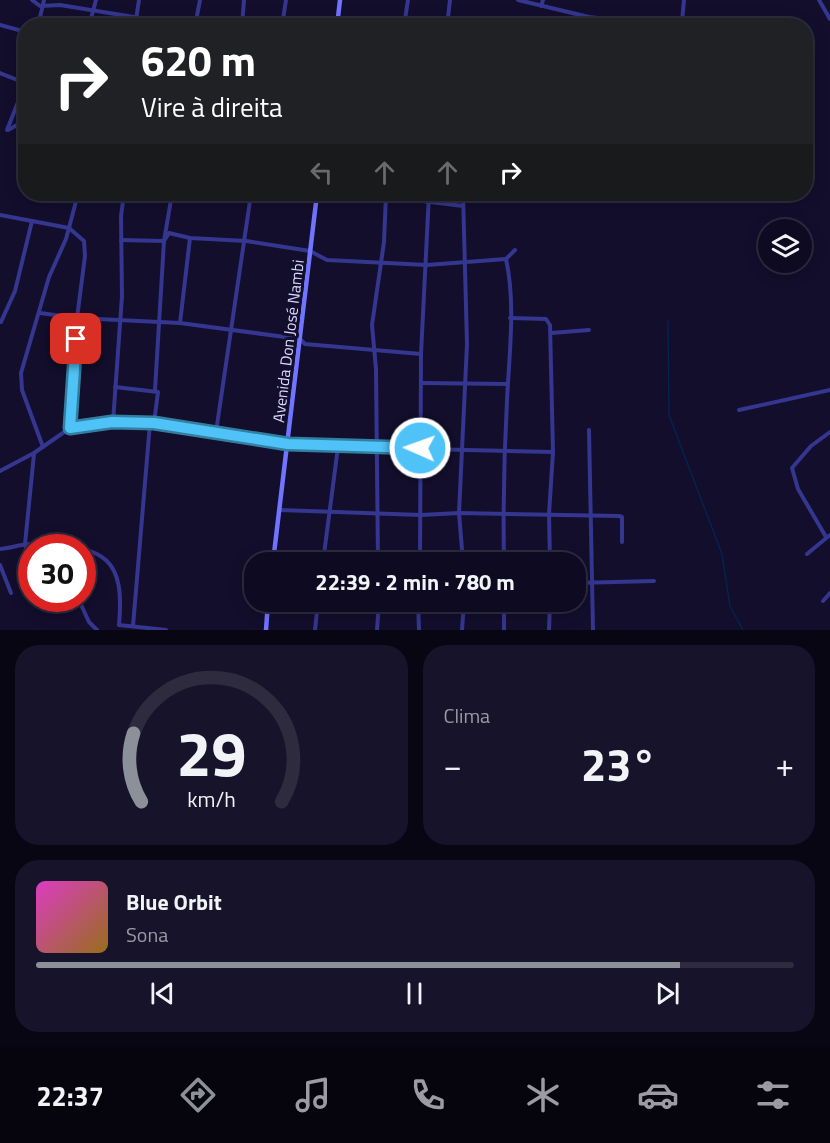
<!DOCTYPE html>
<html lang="pt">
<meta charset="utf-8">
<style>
:root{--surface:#0e0a21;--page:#17132a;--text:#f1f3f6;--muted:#9b9aa5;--line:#2e2b3f;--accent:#8c9099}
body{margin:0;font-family:"Titillium Web",sans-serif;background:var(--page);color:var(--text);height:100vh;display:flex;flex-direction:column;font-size:22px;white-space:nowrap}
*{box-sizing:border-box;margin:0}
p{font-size:20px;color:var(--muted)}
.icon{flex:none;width:33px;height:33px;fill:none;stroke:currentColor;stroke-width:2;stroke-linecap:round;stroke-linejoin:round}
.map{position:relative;height:630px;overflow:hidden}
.panel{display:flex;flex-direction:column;gap:15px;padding:15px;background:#080612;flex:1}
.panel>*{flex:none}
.hud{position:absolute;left:18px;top:18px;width:795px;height:183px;border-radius:24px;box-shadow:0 3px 15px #0003,0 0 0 2px var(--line);background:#202124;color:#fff;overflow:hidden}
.controls{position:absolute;left:758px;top:219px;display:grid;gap:12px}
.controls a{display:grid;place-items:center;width:54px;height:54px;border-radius:50%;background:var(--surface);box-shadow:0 3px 15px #0003,0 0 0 2px var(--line);font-size:30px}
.speed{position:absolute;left:18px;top:534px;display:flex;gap:12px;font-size:30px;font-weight:700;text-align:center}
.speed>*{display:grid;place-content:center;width:78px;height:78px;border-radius:50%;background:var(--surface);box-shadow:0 3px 15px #0003,0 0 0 2px var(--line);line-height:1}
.speed .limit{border:9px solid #d22;background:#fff;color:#111}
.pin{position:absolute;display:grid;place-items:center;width:51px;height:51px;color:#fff;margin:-26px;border-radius:12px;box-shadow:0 3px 9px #0006}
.me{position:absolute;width:66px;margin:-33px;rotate:272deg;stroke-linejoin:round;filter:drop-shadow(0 0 4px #0008)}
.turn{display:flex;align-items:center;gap:21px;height:126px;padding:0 24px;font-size:27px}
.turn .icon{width:78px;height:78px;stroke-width:2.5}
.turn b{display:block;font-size:42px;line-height:51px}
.lanes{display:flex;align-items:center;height:57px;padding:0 24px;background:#0003;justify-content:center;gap:30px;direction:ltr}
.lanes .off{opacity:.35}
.big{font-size:45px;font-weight:700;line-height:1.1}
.panel .tile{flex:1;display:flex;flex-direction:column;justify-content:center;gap:9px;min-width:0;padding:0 21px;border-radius:24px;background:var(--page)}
.panel .dial{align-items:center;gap:0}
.dial svg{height:156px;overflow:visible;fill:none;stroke:var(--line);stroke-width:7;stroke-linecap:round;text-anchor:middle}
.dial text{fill:var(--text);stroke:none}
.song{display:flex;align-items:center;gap:18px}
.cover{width:72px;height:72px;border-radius:9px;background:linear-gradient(135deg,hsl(310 70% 55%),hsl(40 70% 35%))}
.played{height:6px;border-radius:3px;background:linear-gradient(90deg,var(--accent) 85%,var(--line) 85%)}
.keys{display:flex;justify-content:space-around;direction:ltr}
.heat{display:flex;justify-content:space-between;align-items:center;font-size:33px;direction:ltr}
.panel .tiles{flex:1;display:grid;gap:15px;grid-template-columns:1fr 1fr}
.tile:last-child{grid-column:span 2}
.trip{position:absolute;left:244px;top:552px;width:342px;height:60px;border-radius:24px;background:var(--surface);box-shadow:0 3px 15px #0003,0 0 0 2px var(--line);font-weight:700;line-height:60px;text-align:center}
.dock{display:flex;height:96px;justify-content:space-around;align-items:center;background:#06040d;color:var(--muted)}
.dock .icon{width:42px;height:42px}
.dock .on{color:var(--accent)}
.dock b{font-size:27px;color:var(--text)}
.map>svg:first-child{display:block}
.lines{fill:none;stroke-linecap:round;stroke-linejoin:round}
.stream{stroke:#05234e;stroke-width:1.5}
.street{stroke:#35368f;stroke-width:4}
.secondary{stroke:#7074ff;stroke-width:4.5}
.route-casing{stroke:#337fa1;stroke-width:15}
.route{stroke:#4fc3f7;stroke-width:10}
.labels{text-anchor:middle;stroke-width:6;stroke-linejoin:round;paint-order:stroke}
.street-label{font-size:16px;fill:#dcd9ff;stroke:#120e2c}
</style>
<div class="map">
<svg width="830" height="630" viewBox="0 0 830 630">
<rect width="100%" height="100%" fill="#120e2c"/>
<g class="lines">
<path class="stream" d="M668,321L669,415L722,554L730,606L743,630"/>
<g class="street">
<path d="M32,0L40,6L60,5L189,26"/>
<path d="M518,0L589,17L666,26"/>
<path d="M819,0L830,19"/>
<path d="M541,6L543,0"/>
<path d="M0,25L26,32"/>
<path d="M38,26L44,0"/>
<path d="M89,26L96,0"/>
<path d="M135,26L139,0"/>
<path d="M195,26L200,0"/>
<path d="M242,26L244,0"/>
<path d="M282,26L286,0"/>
<path d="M404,26L408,0"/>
<path d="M447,26L450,0"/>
<path d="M604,26V19"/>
<path d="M677,26L682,22L684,0"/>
<path d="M0,73L25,83"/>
<path d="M7,130L26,82"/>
<path d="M8,130L26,120"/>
<path d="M366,194L463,206"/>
<path d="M0,215L69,228L84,241L85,256L77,318L70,428"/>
<path d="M121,240L164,241L169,233L190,238L246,241L310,251L327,260L427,265L506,259L515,250"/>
<path d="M40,313L77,318L180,323L300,339L305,344L421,354"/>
<path d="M510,318L546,319L550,325L553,452L549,514L550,562"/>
<path d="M1,322L15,291L32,221"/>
<path d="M180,323L190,238"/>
<path d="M551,333L589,330"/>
<path d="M422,383L507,384"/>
<path d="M115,387L158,392L154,423"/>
<path d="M155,390L164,241L172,194"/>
<path d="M739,410L830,390"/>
<path d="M113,422L122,296L121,216L124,194"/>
<path d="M589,430L593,630"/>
<path d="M216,432L251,194"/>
<path d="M43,447L22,390L21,373L49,277L66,239L78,194"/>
<path d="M0,471L34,453L70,428L113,422L154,423L288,444L338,447L553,452"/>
<path d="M280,510L421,515L459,513L619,516L622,517V542"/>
<path d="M826,537L798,489L792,468L811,446L830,432"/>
<path d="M43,545C106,547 125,559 119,625L166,630"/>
<path d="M0,549C14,548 34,539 46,548"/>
<path d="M807,554L830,535"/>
<path d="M323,562L338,447"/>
<path d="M378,562L376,369L372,325L384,242L386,194"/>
<path d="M420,562L421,354L429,194"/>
<path d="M463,562L459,513L467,344L463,194"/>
<path d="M504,562C503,509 504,455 507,401C509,355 516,304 506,259"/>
<path d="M0,565L11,593"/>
<path d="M32,571L25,544L34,454"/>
<path d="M576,583L654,581"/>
<path d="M41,598L44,604L50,605L64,598"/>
<path d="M78,598L89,622L97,630"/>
<path d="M823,601L830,593"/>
<path d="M418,602L419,630"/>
<path d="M504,602V630"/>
<path d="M133,626L150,423"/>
<path d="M315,630L318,602"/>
<path d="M377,630L379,602"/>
<path d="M462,630L464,602"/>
<path d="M549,630L550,602"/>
</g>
<g class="secondary">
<path d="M337,26L340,0"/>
<path d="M273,562L317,194"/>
<path d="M266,630L268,602"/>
</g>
</g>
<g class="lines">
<defs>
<path id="route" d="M76,339L70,428L112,422L154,423L288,444L420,448"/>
</defs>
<use href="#route" class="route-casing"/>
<use href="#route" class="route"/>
</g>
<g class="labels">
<g class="street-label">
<text transform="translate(288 341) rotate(-83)" y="6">Avenida Don José Nambi</text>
</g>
</g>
</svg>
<div class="controls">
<a><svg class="icon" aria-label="layers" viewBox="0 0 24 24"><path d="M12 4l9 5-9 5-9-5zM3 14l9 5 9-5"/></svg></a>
</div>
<div class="speed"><div class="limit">30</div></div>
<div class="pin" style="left:76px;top:339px;background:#d93025"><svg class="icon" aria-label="arrive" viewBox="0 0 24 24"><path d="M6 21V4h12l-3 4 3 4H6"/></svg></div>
<svg class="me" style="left:420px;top:448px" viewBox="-20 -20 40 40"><circle r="17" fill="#4fc3f7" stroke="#fff" stroke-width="3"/><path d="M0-11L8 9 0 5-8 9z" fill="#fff"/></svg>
<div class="trip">22:39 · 2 min · 780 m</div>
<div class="hud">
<div class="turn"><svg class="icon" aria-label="right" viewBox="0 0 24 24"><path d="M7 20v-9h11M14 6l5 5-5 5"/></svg><div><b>620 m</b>Vire à direita</div></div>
<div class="lanes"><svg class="icon off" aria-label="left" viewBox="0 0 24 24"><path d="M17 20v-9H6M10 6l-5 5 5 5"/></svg><svg class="icon off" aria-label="ahead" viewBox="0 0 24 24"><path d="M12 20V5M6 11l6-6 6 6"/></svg><svg class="icon off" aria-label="ahead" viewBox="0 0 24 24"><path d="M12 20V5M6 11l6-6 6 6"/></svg><svg class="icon" aria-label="right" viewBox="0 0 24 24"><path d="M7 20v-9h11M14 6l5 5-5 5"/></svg></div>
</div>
</div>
<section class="panel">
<div class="tiles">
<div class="tile dial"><svg viewBox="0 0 100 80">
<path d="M14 69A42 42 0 1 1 86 69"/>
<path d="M14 69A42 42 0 0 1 10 34" stroke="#8c9099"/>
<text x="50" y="56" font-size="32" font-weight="700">29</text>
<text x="50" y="72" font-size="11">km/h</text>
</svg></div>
<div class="tile"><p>Clima</p>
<div class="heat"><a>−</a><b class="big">23°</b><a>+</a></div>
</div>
<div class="tile">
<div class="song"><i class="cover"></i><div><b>Blue Orbit</b><p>Sona</p></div></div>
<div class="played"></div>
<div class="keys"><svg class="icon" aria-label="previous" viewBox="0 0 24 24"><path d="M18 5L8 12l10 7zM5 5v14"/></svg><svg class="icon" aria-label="pause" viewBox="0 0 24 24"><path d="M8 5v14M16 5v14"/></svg><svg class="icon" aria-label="next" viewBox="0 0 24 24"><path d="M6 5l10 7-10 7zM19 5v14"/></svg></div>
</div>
</div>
</section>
<nav class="dock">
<b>22:37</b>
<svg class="icon on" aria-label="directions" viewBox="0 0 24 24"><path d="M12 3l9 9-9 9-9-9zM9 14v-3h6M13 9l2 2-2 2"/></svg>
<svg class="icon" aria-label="music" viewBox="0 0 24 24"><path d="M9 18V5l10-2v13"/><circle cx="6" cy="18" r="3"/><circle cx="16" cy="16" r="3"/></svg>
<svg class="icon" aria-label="phone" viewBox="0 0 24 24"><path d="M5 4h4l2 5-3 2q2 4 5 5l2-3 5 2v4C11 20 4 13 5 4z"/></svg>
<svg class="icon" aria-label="climate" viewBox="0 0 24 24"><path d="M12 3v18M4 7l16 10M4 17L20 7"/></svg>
<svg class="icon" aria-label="car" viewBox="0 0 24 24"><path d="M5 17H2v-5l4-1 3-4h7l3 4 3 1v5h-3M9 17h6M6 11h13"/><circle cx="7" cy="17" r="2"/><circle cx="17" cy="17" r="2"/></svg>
<svg class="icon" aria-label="filters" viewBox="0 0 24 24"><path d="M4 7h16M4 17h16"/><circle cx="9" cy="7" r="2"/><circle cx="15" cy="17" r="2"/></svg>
</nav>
